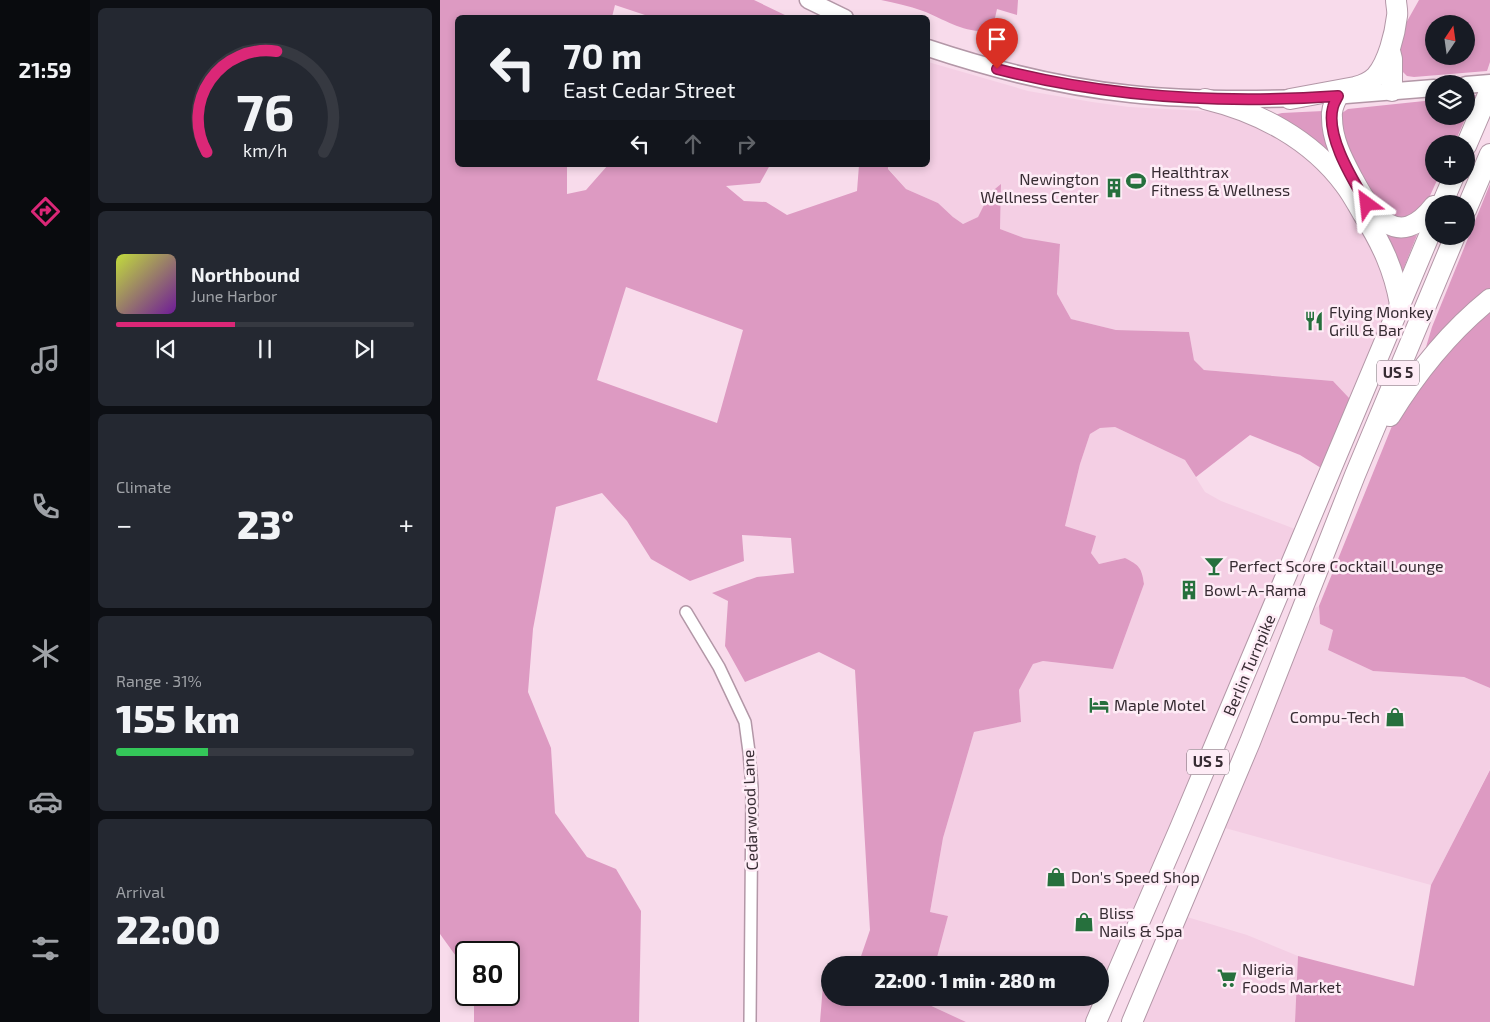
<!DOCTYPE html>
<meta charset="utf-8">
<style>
:root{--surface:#171b24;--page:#242831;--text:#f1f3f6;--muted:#9ea1a6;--line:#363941;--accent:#db2777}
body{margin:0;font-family:"Exo 2",sans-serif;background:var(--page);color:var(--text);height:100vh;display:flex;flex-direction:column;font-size:19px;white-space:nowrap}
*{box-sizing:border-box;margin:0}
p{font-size:16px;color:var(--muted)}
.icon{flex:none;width:28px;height:28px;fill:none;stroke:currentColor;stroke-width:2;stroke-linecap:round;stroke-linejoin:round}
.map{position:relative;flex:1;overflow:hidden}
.panel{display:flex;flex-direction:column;gap:8px;padding:8px;background:#0d0f14;width:350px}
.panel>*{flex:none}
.banner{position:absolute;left:15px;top:15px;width:475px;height:152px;border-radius:8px;box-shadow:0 2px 8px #0003;background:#171b24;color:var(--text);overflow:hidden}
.needle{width:32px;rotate:13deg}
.fabs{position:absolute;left:985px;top:15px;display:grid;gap:10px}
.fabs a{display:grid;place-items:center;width:50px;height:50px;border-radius:50%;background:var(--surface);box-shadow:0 2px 8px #0003;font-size:25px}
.speed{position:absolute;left:15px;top:941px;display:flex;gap:10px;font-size:25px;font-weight:700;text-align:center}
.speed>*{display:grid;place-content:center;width:65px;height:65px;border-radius:50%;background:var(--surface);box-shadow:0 2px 8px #0003;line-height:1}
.speed .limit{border:2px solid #111;border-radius:8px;background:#fff;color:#111}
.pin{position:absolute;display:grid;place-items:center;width:42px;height:42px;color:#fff;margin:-51px -21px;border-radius:50% 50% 50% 0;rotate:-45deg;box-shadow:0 0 5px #0007}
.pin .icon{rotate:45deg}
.me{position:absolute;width:55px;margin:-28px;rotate:330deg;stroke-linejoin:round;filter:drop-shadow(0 0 4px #0008)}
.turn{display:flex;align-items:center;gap:18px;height:105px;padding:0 25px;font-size:22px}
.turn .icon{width:65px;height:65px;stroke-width:2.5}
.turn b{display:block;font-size:35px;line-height:42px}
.lanes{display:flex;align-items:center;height:48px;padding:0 25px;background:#0003;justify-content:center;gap:25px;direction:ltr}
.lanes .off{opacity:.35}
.big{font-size:38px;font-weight:800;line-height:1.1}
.panel .widget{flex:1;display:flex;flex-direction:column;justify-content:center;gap:8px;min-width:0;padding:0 18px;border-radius:8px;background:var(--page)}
.panel .dial{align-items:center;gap:0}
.dial svg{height:130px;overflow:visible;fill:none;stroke:var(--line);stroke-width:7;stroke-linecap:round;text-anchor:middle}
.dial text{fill:var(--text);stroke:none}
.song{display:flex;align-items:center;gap:15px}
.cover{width:60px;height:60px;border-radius:8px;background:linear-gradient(135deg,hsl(70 70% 55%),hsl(280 70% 35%))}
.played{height:5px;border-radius:2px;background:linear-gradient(90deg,var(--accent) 40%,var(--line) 40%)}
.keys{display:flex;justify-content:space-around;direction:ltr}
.heat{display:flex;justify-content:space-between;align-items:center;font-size:28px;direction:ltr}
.charge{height:8px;border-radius:4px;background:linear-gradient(90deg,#34c759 31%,var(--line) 0)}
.trip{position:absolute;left:381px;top:956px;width:288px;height:50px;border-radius:25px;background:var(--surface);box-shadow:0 2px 8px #0003;font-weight:800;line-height:50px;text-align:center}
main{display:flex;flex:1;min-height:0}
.tab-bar{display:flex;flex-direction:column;width:90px;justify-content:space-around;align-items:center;background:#090b0e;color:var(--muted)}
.tab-bar .icon{width:35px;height:35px}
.tab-bar .current{color:var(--accent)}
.tab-bar b{font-size:22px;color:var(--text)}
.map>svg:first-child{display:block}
.built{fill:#f4cfe4}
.green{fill:#dd9ac2;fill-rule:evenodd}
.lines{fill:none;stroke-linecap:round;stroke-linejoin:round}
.street-casing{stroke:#b397a7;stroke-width:14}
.secondary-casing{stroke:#b397a7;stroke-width:19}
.highway-casing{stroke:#b397a7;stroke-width:22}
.street{stroke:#fff;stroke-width:11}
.secondary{stroke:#fff;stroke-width:16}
.highway{stroke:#fff;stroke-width:20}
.route-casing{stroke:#8e194d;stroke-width:12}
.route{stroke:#db2777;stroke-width:9}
.labels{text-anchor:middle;stroke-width:5;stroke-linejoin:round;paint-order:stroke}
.shield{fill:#feecf6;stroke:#73666e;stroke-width:1}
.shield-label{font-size:15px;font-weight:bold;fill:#372c33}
.poi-label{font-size:16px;fill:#372c33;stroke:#feecf6;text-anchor:start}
.street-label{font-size:16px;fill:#372c33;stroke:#feecf6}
</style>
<main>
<nav class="tab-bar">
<b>21:59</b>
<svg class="icon current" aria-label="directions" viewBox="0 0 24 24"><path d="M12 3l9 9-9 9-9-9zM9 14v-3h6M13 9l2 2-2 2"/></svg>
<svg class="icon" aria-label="music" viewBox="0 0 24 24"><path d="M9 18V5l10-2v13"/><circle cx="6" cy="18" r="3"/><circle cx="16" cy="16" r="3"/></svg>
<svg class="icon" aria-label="phone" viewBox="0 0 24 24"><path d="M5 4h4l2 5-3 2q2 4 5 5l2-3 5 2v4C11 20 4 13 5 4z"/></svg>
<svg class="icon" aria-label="climate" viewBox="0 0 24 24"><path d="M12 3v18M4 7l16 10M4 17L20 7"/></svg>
<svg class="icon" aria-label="car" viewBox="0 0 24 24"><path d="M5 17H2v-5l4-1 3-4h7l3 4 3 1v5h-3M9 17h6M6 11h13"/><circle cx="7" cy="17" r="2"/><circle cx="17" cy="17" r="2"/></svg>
<svg class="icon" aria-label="filters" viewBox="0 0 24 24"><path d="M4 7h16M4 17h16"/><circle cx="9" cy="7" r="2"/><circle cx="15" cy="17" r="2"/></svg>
</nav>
<section class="panel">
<div class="widget dial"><svg viewBox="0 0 100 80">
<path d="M14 69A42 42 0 1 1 86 69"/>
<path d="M14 69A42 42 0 0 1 57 7" stroke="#db2777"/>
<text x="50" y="56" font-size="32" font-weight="700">76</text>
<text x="50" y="72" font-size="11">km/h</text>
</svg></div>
<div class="widget">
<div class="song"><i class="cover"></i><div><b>Northbound</b><p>June Harbor</p></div></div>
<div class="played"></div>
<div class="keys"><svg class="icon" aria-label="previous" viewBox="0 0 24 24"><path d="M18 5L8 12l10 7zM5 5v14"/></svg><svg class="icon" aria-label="pause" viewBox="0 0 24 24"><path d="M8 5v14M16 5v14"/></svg><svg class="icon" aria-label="next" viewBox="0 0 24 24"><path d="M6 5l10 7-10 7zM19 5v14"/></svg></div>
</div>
<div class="widget"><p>Climate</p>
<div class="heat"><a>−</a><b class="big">23°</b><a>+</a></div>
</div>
<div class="widget"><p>Range · 31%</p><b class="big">155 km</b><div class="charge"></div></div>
<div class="widget"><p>Arrival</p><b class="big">22:00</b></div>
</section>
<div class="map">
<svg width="1050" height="1022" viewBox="0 0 1050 1022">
<rect width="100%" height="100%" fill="#f8dbeb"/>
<g class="built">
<path d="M488,62L588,91L652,102L689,107L799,113L839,133L898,183L950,284L948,308L910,399L893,381L764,370L754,360L749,332L676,330L631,319L617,294L620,245L584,238L560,229L561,185L550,193L538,217L523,224L513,217L498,203L466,189L448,168V165H488Z"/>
<path d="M675,427L745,460L765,492L781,501L855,529L660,990V965H495L508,916L490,912L503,838L534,732L581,722L579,690L593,664L603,661L673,669L704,584L702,572L685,558L659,564L651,553L625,526L640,464L650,434L660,428Z"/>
<path d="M879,606L880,624L893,630L888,650L933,671L1024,677L1050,688V769L991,885L785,828L875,608Z"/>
<path d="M747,917L807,935L858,956L855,1022H701Z"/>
<path d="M486,998H657L646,1022H526L485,1003Z"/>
</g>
<g class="green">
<path d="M0,0H314L347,16L348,17H211L175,5L172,17L18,18V165H127V194L146,190L168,165H330L320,183L286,186L304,201L326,202L347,215L417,191L419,165H448V169L466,189L498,203L513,217L523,224L538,217L550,193L561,184L560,229L584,238L620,244L617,294L631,319L676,330L749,332L754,360L764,370L893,381L910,399L881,468L860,455L810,435L756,477L745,460L675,427L660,428L650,434L640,464L625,526L656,536L651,553L659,564L685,558C699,565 702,568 704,584L673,669L603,661L593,664L579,690L581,722L534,732L503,838L490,912L508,916L495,965H418L430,930L415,670L379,652L305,682L285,646L288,601L272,593L317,577L354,573L351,538L302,535L304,561L250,581L211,559L187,521L162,493L116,507L93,629L88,692L111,748L115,813L147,857L176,869L201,911L199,1022H34V995H69V952H26V970L0,934ZM186,287L303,330L277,423L157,380Z"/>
<path d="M441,0H578L577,15L557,9L555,18L549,31C523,33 506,20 483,11C469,6 455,3 441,0Z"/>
<path d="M979,0H1050V62L1047,71L974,77L967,76L960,69L958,62L961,32ZM994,24H1026V56H994Z"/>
<path d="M1036,95L1014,144H994V176H999L983,211L976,216L956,219L937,205L911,158L899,118L902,113L908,109L994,100V116H1026V96Z"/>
<path d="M883,111L913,185L834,115L842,113Z"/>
<path d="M1050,184V292L986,347L992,327Z"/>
<path d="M936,222L959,237L977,235L961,275Z"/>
<path d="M1050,311V688L1024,677L933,671L888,650L893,630L880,624L879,606L952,426L972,395L999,360Z"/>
<path d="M1050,770V1022H855L858,956L974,986L991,885Z"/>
<path d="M383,985H390V998H486L485,1003L526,1022H380Z"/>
</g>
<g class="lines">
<defs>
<path id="street" d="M246,612L279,667L305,722L309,752L312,787L310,1022"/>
<g id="secondary">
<path d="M368,0L405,18"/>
<path d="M488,48C554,70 622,87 691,94C748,100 805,100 862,98"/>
<path d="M1026,85L1050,83"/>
<path d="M906,95L994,88"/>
</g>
<g id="highway">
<path d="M950,51L952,59V91"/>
<path d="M898,96C894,103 891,110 892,118C892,140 903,160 913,179C932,215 958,252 994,206"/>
<path d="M765,99C819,112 871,139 905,185C912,194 917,204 923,214C942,244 954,270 960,304"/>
<path d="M850,99L915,87C923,85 930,82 936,76C948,62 955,34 957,16C958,11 956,5 956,0"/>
<path d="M1026,146L1050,90"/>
<path d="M1002,204L1014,176"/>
<path d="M1026,210L1050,154"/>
<path d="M950,416C977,372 1009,332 1050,299"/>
<path d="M656,1022L740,828L994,224"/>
<path d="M692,1022L810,742L915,475L1015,236"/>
</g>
</defs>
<use href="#street" class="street-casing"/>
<use href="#secondary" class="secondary-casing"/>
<use href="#highway" class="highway-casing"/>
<use href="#street" class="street"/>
<use href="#secondary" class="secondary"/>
<use href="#highway" class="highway"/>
</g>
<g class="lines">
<defs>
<path id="route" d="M557,69C669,98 783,104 898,96C896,100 894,103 893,107C885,136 913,180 927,204"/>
</defs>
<use href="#route" class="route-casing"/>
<use href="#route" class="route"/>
</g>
<defs>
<symbol id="stadium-bare" viewBox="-9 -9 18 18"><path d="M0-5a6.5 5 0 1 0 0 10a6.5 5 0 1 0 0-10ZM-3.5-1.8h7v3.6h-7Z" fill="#26703d" stroke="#feecf6" stroke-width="2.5" paint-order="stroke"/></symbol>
<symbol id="building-bare" viewBox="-9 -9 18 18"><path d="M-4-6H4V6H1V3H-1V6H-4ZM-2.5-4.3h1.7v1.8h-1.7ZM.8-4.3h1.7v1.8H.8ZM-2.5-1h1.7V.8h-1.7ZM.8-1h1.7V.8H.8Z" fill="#26703d" stroke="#feecf6" stroke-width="2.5" paint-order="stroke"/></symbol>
<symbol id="restaurant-bare" viewBox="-9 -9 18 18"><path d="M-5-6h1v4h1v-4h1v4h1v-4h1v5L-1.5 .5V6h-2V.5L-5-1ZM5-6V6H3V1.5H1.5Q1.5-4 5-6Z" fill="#26703d" stroke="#feecf6" stroke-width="2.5" paint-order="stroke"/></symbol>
<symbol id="bar-bare" viewBox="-9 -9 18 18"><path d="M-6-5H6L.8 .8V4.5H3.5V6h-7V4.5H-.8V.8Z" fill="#26703d" stroke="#feecf6" stroke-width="2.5" paint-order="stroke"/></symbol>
<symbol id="hotel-bare" viewBox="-9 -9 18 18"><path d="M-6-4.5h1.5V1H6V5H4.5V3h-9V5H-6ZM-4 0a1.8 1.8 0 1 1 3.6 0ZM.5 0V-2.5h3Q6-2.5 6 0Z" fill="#26703d" stroke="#feecf6" stroke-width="2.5" paint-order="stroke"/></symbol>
<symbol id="shop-bare" viewBox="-9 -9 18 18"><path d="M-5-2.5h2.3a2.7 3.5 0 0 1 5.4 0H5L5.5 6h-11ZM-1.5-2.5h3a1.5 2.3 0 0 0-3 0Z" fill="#26703d" stroke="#feecf6" stroke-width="2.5" paint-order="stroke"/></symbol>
<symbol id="supermarket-bare" viewBox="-9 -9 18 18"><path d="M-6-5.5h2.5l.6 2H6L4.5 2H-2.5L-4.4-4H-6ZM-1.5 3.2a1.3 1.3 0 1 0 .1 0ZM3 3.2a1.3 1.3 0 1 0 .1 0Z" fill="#26703d" stroke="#feecf6" stroke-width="2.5" paint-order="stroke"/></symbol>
</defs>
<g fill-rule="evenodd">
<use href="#stadium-bare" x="682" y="167" width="28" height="28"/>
<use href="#building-bare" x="660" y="174" width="28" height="28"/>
<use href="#restaurant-bare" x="860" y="307" width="28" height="28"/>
<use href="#bar-bare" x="760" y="552" width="28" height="28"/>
<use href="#building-bare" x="735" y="576" width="28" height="28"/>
<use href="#hotel-bare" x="645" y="691" width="28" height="28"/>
<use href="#shop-bare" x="941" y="703" width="28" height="28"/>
<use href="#shop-bare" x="602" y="863" width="28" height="28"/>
<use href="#shop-bare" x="630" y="908" width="28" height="28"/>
<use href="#supermarket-bare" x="773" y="964" width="28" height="28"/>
</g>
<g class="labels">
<g class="shield">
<rect x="937" y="360.5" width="42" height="25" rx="4"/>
<rect x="747" y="749.5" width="42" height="25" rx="4"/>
</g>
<g class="shield-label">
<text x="958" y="378">US 5</text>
<text x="768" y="767">US 5</text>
</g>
<g class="poi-label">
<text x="711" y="178">Healthtrax<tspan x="711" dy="18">Fitness &amp; Wellness</tspan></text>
<text x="659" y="185" text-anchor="end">Newington<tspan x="659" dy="18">Wellness Center</tspan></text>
<text x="889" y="318">Flying Monkey<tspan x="889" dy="18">Grill &amp; Bar</tspan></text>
<text x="789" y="572">Perfect Score Cocktail Lounge</text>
<text x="764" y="596">Bowl-A-Rama</text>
<text x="674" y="711">Maple Motel</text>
<text x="940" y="723" text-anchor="end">Compu-Tech</text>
<text x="631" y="883">Don's Speed Shop</text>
<text x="659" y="919">Bliss<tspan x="659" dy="18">Nails &amp; Spa</tspan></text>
<text x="802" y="975">Nigeria<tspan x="802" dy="18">Foods Market</tspan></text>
</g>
<g class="street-label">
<text transform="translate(809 665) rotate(-67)" y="6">Berlin Turnpike</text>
<text transform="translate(310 810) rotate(-92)" y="6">Cedarwood Lane</text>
</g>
</g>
</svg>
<div class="fabs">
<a><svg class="needle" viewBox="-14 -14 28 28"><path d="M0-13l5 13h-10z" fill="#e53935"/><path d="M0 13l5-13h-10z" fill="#9ea1a6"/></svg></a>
<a><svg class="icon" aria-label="layers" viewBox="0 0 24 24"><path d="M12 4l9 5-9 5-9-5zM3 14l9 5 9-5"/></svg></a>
<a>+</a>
<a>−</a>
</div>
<div class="speed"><div class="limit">80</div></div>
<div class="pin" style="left:557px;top:69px;background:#d93025"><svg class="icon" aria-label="arrive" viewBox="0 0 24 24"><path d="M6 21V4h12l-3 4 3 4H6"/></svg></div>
<svg class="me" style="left:927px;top:204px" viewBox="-20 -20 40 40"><path d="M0-17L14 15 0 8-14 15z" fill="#db2777" stroke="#fff" stroke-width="4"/></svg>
<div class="trip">22:00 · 1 min · 280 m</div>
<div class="banner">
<div class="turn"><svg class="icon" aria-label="left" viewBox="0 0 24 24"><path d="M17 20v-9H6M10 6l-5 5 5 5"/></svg><div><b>70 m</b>East Cedar Street</div></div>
<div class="lanes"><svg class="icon" aria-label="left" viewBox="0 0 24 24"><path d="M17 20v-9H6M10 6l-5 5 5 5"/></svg><svg class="icon off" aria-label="ahead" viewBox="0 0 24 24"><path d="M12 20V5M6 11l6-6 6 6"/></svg><svg class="icon off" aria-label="right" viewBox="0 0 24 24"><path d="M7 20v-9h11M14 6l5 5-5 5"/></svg></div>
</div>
</div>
</main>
